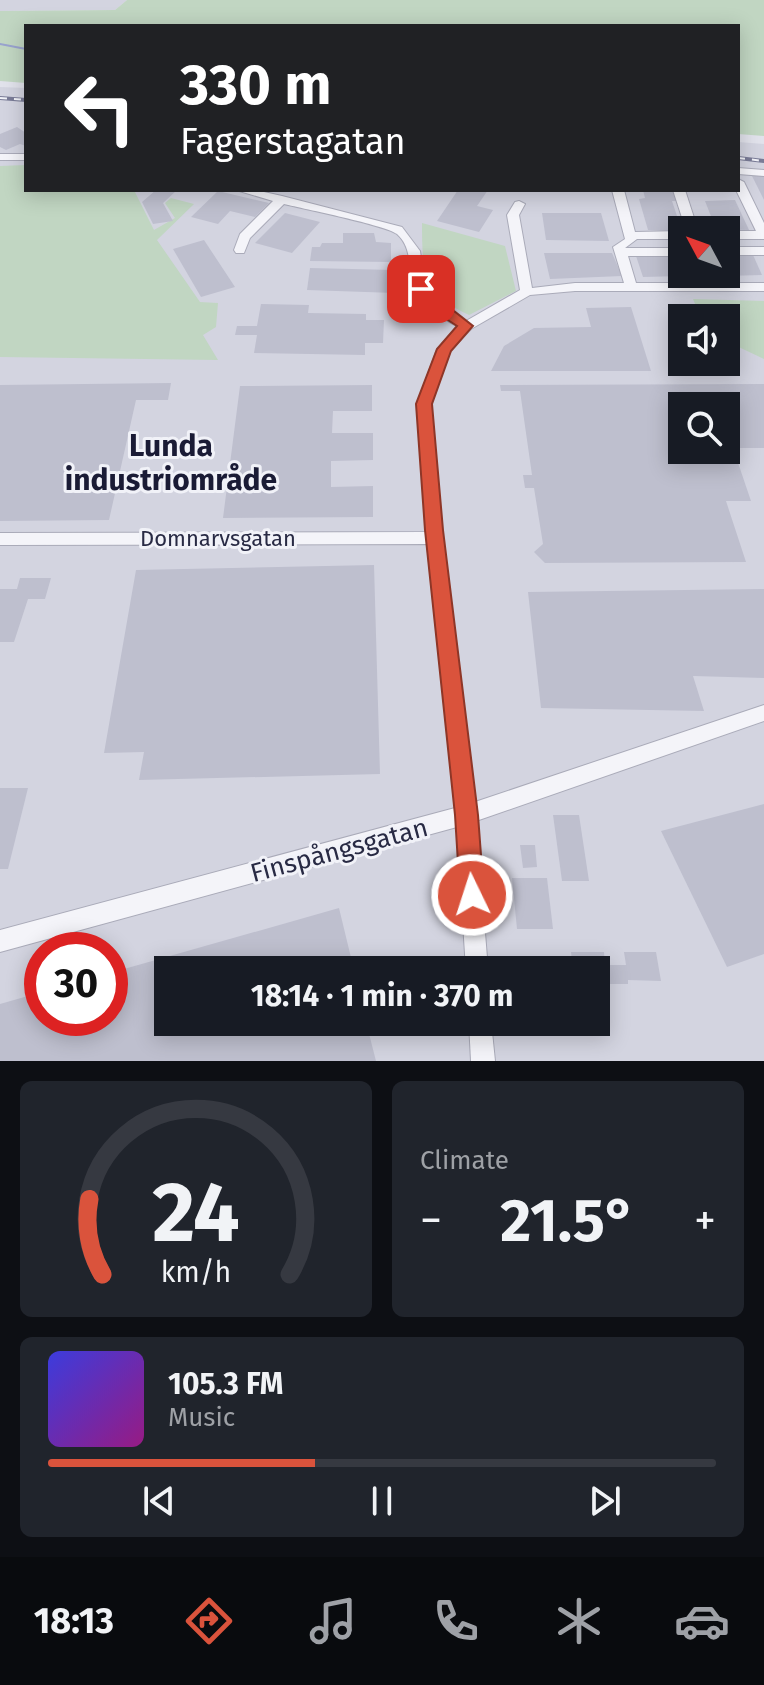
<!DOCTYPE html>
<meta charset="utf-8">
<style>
:root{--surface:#171b24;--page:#20242c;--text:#f1f3f6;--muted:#9ea1a6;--line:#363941;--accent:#da533c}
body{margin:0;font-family:"Fira Sans",sans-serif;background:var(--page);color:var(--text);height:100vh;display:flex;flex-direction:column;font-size:30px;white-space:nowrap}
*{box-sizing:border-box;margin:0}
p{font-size:26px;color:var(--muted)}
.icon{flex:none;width:44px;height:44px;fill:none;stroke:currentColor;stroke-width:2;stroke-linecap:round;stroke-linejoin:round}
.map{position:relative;height:1061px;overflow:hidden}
.sheet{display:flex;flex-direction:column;gap:20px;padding:20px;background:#0d0f14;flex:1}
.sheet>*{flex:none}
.hud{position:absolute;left:24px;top:24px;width:716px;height:168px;border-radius:0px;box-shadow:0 4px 20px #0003;background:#202124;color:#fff;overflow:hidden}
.needle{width:52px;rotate:311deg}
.tools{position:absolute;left:668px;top:216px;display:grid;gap:16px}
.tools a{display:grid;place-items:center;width:72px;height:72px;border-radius:0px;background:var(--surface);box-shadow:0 4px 20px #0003;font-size:40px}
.speed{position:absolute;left:24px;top:932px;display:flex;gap:16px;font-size:40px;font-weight:700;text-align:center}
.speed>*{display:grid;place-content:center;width:104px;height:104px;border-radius:50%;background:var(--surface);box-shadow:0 4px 20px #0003;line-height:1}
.speed .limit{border:12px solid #d22;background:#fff;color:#111}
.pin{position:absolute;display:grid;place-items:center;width:68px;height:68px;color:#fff;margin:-34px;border-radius:16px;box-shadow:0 4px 12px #0006}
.me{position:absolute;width:88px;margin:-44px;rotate:356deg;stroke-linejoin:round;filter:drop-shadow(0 0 6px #0008)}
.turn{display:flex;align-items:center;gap:28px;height:168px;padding:0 24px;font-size:36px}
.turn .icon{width:104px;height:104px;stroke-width:2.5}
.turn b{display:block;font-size:56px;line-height:68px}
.big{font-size:60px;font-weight:700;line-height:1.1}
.sheet .tile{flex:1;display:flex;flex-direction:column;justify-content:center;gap:12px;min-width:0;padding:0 28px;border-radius:12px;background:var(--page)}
.sheet .dial{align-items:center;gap:0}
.dial svg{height:208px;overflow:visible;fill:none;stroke:var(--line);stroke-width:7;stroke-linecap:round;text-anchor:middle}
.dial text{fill:var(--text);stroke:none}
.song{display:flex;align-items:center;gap:24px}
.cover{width:96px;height:96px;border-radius:12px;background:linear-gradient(135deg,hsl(240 70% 55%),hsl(310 70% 35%))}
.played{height:8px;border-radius:4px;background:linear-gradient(90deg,var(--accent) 40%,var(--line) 40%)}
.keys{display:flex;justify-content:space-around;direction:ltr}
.heat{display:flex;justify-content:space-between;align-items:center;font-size:44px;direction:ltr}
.sheet .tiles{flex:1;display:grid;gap:20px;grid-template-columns:1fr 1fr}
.tile:last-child{grid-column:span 2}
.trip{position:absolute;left:154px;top:956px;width:456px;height:80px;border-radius:0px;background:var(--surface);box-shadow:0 4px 20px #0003;font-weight:700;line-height:80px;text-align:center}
.tabs{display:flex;height:128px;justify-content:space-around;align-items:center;background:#090b0e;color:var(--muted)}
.tabs .icon{width:56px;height:56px}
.tabs .selected{color:var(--accent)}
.tabs b{font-size:36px;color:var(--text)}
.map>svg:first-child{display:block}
.built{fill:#d3d4e0;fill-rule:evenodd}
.green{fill:#c1d6c2}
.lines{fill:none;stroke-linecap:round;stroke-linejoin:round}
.stream{stroke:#99a3ce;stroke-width:2}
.building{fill:#bebfce;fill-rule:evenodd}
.street-casing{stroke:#aaabb9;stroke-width:2}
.street{fill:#f4f4f9;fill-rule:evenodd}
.rail-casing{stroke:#797b96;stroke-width:4}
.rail{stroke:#f1f2f8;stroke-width:2;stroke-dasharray:7;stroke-linecap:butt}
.route{fill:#da533c;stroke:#8e3627;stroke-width:2}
.labels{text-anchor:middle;stroke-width:6;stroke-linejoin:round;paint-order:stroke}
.street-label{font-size:22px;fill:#282a44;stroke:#f1f2f8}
.near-street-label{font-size:26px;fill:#282a44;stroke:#f1f2f8}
.district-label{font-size:30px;font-weight:bold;fill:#1a1b35;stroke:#f1f2f8}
</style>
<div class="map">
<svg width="764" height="1061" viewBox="0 0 764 1061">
<rect width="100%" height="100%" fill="#e1e2eb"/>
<g class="built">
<path d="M0,0H127L115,10L0,11Z"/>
<path d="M0,87L26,88V190H738V142L764,144V1061H0ZM682,230H726V274H682ZM682,318H726V362H682ZM682,406H726V450H682ZM42,950H110V1018H42ZM168,970H596V1022H168Z"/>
</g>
<g class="green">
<path d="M127,0H764V136L738,134V26H26V83L0,81V11L115,10Z"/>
<path d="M26,165V190H134L154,230L175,218L165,203L171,198L194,204L157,240L200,302L218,303L216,327L203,335L218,360L0,357V166Z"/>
<path d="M422,223L505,246L516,291L469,315C423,294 422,271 422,223Z"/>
<path d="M693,299L764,301V383V359L726,341V318H701Z"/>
</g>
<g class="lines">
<path class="stream" d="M0,44L26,49"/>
</g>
<g class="building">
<path d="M17,127L26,133V146L20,144L6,150L0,147V134Z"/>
<path d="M752,176H764V200Z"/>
<path d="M156,190H177L163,203L173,221L153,224L142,202Z"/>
<path d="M458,190H488L477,206L493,210L479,232L437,221Z"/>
<path d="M643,190H675L679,201H672L682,231L648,230L639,199L645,198Z"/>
<path d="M218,191L269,203L255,217L230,211L218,224L191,217Z"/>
<path d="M735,200L749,230L716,229L705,201Z"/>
<path d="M285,213L320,222L292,253L255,243Z"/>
<path d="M542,213H601L609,241L546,240Z"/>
<path d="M343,233H374L376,242L391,243V262L310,261L312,247H320L322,243H343Z"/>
<path d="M204,240L235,287L201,297L173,249Z"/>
<path d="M544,253H612L622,276L550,279Z"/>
<path d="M726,255H753L762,275L726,276Z"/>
<path d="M636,256H682V276L643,277Z"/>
<path d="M310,268L394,270L395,293L307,290Z"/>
<path d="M261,304L309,305L308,313L366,314V320H384L383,343H365V355L254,353L257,335H235L237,326H257Z"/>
<path d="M631,307L651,371H491L504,346L534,328L591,327L586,308Z"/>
<path d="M171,383L168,400H136L109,520L0,521V385Z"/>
<path d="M764,384V448H733L751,501H726L746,562L545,563L534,552L543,544L534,488H525L523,475H532L520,391H501L500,385ZM682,406H726V450H682Z"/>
<path d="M372,385V411H333L332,433H373V460L331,461V487L373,486V517L223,518L240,386Z"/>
<path d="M374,565L380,774L139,780L144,752L104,753L136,570Z"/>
<path d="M20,578H51L45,599H28L14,642H0V589H17Z"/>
<path d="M764,589V678L693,676L704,711L541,708L528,592Z"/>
<path d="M0,788H28L8,869H0Z"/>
<path d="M764,804V954L727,967L661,831Z"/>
<path d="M553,815H579L589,881H562Z"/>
<path d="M520,845H535L537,867L523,868Z"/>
<path d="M512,878H547L553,929H517Z"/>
<path d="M339,908L354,970H168V1022H366L376,1061H0V1004L42,992V1018H110V973Z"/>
<path d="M571,952H604L605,965H626L624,952H656L661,981L628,980V984H608L607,981H596V970H573Z"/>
</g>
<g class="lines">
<defs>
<g id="street">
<rect x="0" y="154" width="26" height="6"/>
<path d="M738,168L764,170V176L738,174Z"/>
<path d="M738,179L744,182L764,223V239H726V231H756L736,190Z"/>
<path d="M236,190H255L282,196L402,227L420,251L424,278L430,293L445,307L466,321L520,290L507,215L515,202L519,201L525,204L519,215L532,288L575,283H624L613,247L625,239L612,190H624L635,232L682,231V239H637L625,248H682V256H628L636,283H764V291H575L530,295L471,329L450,351L431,404L442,530L475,802L764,705V721L476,821L488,970H466L457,827L0,952V930L455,808L427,544L0,545V533L426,532L417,404L437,349L458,327C442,318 425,308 416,291C407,272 414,249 397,234C385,225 304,209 284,204L250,238L244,253H236L234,250L240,234L273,201Z"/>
<path d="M673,190H685L698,230H686Z"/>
<rect x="726" y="247" width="38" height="8"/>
<path d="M469,1022H491L495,1061H471Z"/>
</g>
</defs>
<use href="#street" class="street-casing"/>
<use href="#street" class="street"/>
<defs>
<g id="rail">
<path d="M0,98L26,100"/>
<path d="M738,158L764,161"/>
</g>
</defs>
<use href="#rail" class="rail-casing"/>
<use href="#rail" class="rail"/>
</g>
<path class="route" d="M421,285L473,326L451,351L432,404L443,530L478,815L484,895L480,903L472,907L463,903L460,895L455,815L425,530L416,404L437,349L457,326L429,308L414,289Z"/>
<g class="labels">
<g class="street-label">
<text x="218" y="546">Domnarvsgatan</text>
</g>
<g class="near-street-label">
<text transform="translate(339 850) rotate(-15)" y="9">Finspångsgatan</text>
</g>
<g class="district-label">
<text x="171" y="456">Lunda<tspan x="171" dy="34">industriområde</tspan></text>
</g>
</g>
</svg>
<div class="tools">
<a><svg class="needle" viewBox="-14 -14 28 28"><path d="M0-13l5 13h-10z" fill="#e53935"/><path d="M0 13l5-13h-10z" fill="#9ea1a6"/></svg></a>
<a><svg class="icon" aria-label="sound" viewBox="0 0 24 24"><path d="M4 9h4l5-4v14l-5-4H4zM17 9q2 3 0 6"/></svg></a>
<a><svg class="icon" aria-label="search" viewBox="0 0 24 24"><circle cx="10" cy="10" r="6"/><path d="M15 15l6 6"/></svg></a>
</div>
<div class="speed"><div class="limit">30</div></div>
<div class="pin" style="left:421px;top:289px;background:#d93025"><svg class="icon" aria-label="arrive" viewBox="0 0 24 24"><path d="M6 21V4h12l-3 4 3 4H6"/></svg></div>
<svg class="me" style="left:472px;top:895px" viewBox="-20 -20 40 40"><circle r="17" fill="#da533c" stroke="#fff" stroke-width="3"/><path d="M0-11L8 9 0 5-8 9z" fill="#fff"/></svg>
<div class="trip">18:14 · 1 min · 370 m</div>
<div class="hud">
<div class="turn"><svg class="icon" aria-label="left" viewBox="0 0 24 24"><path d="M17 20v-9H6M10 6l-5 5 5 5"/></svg><div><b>330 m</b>Fagerstagatan</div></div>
</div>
</div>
<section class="sheet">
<div class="tiles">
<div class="tile dial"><svg viewBox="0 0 100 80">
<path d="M14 69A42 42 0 1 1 86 69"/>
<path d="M14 69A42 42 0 0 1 9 40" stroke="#da533c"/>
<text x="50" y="56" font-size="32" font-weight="700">24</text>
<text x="50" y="72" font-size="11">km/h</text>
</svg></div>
<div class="tile"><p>Climate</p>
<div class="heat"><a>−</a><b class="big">21.5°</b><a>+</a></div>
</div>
<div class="tile">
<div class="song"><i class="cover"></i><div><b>105.3 FM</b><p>Music</p></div></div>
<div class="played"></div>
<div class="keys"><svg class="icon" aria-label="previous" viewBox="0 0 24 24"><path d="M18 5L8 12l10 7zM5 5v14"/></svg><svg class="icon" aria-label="pause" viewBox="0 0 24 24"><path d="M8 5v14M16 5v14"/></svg><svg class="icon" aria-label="next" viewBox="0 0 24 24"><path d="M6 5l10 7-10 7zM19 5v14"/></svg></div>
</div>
</div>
</section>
<nav class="tabs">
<b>18:13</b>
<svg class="icon selected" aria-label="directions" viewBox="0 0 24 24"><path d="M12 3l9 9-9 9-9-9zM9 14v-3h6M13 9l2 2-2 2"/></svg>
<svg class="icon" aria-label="music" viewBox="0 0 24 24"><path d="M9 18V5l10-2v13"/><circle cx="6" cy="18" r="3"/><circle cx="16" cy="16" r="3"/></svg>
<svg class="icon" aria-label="phone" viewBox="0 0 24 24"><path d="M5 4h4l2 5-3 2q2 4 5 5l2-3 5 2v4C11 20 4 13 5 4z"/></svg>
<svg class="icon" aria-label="climate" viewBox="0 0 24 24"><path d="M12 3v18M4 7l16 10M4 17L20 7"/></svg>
<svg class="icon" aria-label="car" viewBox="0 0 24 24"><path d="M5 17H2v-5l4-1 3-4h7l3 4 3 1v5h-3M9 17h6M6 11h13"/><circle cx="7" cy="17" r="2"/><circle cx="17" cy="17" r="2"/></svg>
</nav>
